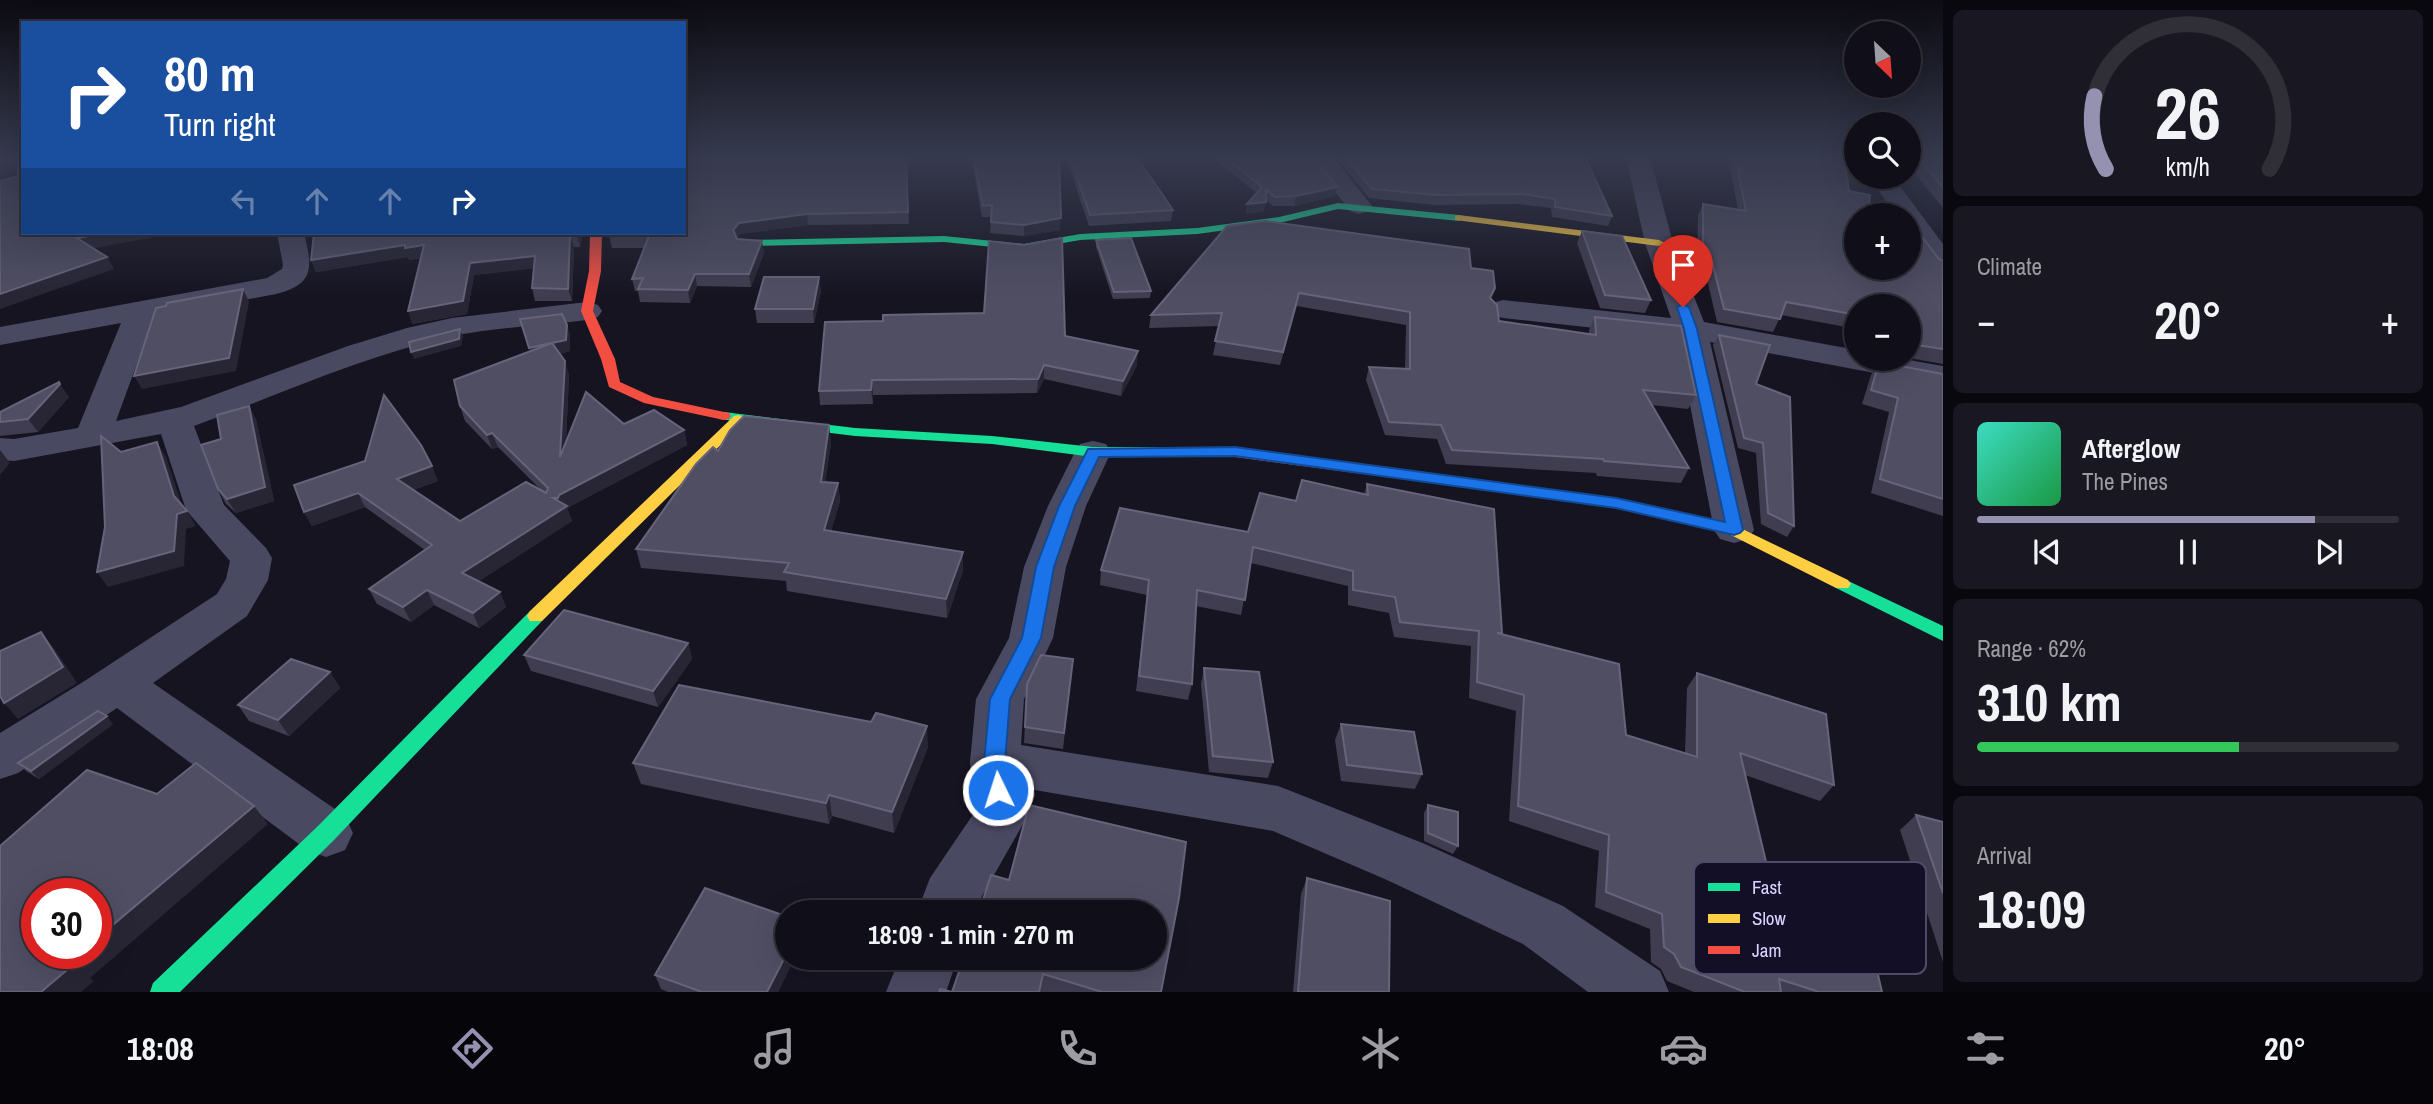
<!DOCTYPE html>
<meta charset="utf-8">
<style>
:root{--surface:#100f19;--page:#191822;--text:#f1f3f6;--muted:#9c9ca2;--line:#302f38;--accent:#9591b1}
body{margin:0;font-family:"Archivo Narrow",sans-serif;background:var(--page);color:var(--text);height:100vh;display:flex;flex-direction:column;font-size:26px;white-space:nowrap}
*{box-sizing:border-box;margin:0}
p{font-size:23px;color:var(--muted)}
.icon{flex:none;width:38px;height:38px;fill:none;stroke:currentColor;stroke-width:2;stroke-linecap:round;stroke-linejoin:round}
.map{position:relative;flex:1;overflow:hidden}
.details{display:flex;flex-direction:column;gap:10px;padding:10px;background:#09080e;width:490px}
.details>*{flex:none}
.guide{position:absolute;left:21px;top:21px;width:665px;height:214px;border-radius:0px;box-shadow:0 7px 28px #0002,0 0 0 2px var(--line);background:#1a4fa0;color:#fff;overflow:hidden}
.needle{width:46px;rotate:155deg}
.buttons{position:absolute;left:1844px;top:21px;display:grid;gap:14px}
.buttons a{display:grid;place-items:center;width:77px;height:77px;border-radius:50%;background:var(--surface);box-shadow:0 7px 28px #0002,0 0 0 2px var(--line);font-size:35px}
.speed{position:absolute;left:21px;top:878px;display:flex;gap:14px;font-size:35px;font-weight:700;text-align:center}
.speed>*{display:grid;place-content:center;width:91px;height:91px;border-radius:50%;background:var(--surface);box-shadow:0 7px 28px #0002,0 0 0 2px var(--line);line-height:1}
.speed .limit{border:10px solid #d22;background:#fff;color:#111}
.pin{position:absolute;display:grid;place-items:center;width:60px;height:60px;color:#fff;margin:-72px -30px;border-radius:50% 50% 50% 0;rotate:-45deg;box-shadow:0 0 7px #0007}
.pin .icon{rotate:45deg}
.me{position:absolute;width:77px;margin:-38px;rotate:356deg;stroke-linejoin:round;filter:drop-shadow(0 0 5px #0008)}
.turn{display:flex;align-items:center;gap:24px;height:147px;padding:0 28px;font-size:32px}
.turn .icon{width:91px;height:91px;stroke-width:2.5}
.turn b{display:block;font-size:49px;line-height:60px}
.lanes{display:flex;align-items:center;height:66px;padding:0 28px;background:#0003;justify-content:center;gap:35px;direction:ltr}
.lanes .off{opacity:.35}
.big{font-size:52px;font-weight:800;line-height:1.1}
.details .card{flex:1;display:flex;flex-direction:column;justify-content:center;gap:10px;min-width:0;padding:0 24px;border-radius:10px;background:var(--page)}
.details .dial{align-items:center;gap:0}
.dial svg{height:182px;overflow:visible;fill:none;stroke:var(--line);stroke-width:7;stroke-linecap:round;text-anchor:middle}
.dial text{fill:var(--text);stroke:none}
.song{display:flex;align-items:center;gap:21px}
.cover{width:84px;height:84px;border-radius:10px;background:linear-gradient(135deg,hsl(170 70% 55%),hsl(140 70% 35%))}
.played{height:7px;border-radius:4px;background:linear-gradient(90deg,var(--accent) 80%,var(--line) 80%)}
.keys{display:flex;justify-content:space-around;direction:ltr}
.heat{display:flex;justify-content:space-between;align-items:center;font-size:38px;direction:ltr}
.charge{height:10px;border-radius:5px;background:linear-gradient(90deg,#34c759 62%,var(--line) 0)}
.trip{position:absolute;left:775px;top:900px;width:392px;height:70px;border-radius:35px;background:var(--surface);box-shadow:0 7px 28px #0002,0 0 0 2px var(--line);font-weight:800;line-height:70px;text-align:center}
.dock{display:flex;height:112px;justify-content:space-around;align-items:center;background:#06060a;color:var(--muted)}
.dock .icon{width:49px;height:49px}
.dock .selected{color:var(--accent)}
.dock b{font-size:32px;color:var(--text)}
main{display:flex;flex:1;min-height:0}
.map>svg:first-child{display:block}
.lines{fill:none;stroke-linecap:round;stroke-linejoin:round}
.street{fill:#4a4962;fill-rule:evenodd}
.fast{fill:#16e098;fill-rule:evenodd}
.slow{fill:#ffcf43;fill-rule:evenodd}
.jam{fill:#f24e42;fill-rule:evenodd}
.wall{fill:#403d50}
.shaded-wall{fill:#282635}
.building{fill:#504e63;stroke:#66637b;stroke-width:2}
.route{fill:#1a73e8;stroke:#114b97;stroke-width:2}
.key{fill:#130f26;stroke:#4e4a67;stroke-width:2}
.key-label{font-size:19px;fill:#d9d4ff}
</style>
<main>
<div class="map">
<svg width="1943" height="992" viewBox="0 0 1943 992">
<rect width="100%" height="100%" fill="#161421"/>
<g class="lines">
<g class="street">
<path d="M1304,157H1333L1372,206L1368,211L1359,214L1350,211L1314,164Z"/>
<path d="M1626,157H1650L1673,243L1704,322L1857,350V359H1903L1943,366V386L1710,342L1754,530L1748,539L1734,543L1720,539L1714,530L1677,337L1503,318L1492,315L1488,309L1492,303L1503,300L1671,318L1645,243Z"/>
<path d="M1869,177H1893L1943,244V273L1933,270L1909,236V215H1896Z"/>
<path d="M277,233H304C312,266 316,284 276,294L154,317L116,421L181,407L348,346L407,328L452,318L587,302L598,305L602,311L598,317L587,320C541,326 493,327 448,337C361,357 278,395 194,426L224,505L266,548L272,558L268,580L247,616L153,683L345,816L353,833L345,850L326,857L307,850L117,708L18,773L0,779V733L83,682L217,594L226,579L230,561L186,510L161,434L14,461L0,460V438L14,439L78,428L121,323L0,345V327L267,278L282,269L283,265Z"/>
<path d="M1093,441L1106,444L1111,452L1086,506L1066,567L1053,638L1024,699L1021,745L1278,786L1296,793L1425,844L1563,906L1660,971L1669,992H1588L1523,944L1387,880L1273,831L1023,788L1027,817L973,912H917L930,878L974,813L970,762L976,699L1009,638L1024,567L1048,506L1075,452L1080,444Z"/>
<path d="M900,957H958L946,992H886Z"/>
</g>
<g class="fast">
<path d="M1338,203L1459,215L1464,218L1459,221L1338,209L1279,223L1197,234L1080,240L1024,250L944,242L751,246L745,243L751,240L944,236L1024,244L1080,234L1197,228L1279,217Z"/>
<path d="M724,412L855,428L992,436L1093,447H1208L1215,452L1208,457H1093L992,444L855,436L719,419L717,416Z"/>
<path d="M1842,578L1943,626V641L1836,588L1833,584L1836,580Z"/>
<path d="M536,609L542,611L545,616L542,621L334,840L180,992H150L153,983L318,826L530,611Z"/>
</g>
<g class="slow">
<path d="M1459,215L1659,240L1665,243L1659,246L1455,220V216Z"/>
<path d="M739,415L746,419L744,422L542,621H530L527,616L530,611L734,416Z"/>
<path d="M1424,472L1616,498L1734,525L1848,580L1851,584L1848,588H1836L1729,534L1616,508L1419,480L1416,477L1419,474Z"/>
</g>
<g class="jam">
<path d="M590,233H602L601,271L593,311L615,359L620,382L653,397L729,413L731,416L729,419L724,420L644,403L609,387L601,359L581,311L589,271Z"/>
<path d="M1208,447H1235L1424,472L1432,477L1424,482L1235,457L1203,455L1201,452L1203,449Z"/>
</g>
</g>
<g class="wall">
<path d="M906,157L909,224L808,225L740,234L737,239L764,253L751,287L697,286L690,303L640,302L638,291H635L632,279L644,248H612L609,236Z"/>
<path d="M971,157H1059L1060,230L1024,236L990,233L991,217H982Z"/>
<path d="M1066,157H1137L1173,210L1171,221L1089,226Z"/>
<path d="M1211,157H1314L1337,187L1335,196L1294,206H1273L1266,200L1264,211L1246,214L1247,204L1257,193Z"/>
<path d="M1336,157H1585L1612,216L1608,226L1552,217L1551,208L1518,204L1435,205L1369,198Z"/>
<path d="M1728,157H1844L1849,191L1857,215L1943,261V364L1909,358V306H1857V329L1781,315L1773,332L1717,322L1703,262L1697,261L1698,215L1703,204L1738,210Z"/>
<path d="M1909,157H1943V208L1909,166Z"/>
<path d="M1582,231L1651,300L1645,313L1600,308L1577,243Z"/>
<path d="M314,233H583L580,247H574L572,301H535L532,288L533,268L474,275L467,314L412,324L421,258L409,260L408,257L316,272L311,260Z"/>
<path d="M1096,240L1151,291L1150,298L1113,299L1096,247Z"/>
<path d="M1471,268L1491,299L1499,321L1589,334V330L1595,317L1696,395L1688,409L1652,405L1689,468L1681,483L1597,476L1596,473L1446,464L1437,439L1385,435L1366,380L1369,367L1405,369L1406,325L1297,306L1280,365L1213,355L1219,326L1149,328L1151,315Z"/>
<path d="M821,291L814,323H757L755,309Z"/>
<path d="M520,319L567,325L570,336V351L559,354L569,375L566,442L624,424L684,430L687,445L567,508L572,521L479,581L500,592L506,607L479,628L434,605L411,622L377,604L369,589L425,550L365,507L312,526L304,512L294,485L438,481L413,490L460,521L541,490L498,447L492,449L465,421L460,406L530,351Z"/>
<path d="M1719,335L1756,384L1794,526L1787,537L1761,524L1756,453L1738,448L1713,345Z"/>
<path d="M1065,336L1137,365L1121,396L1044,379L1037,393L873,395V404L820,405L819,391Z"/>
<path d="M1879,362L1943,374V516L1871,493L1889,412L1862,404L1871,375Z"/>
<path d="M69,397L38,432L0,436V412Z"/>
<path d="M249,406L256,420L274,501L236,513L226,504L218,489L221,439Z"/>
<path d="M831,443L825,482L838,483L840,501L831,531L963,552V570L947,618L787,591L786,581L641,568L636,549L718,451Z"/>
<path d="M1367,484L1502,634L1626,735L1685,753L1687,688L1697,673L1834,785L1820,801L1745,775L1773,891L1882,992H1694L1667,981L1661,969L1651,962L1650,929L1595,907L1599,851L1509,821L1516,711L1469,698L1471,646L1394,637L1389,613L1348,605V586L1251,563L1241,615L1196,606L1192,684L1188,700L1136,691L1147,595L1100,585L1101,570L1248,532L1296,501L1364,494Z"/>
<path d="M688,643L692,659L658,707L531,671L524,655Z"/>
<path d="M1073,659L1063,749L1024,743L1027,684Z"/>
<path d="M1204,668L1273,762L1268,778L1209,772L1201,684Z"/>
<path d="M330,672L340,688L289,736L249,721L238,705Z"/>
<path d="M113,724L39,779L26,771L18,763Z"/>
<path d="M1341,724L1422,774L1415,789L1341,781L1335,740Z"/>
<path d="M928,747L894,833L832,816L829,824L641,784L633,763Z"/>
<path d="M1428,805L1458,846L1453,854L1424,841V813Z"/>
<path d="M1916,815L1943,822V962L1900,830Z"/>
<path d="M1307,878L1389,992H1293L1301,894Z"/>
<path d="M788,957H795L778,992H668L661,989L655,975Z"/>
<path d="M964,957L1161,992H952Z"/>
</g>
<g class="shaded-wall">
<path d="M18,158L23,169L0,175V162Z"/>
<path d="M1337,187L1335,196L1294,206L1296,196Z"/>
<path d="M1266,202L1264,211L1246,214L1247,204Z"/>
<path d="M807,214L808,225L740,234L735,242L733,230L739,223Z"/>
<path d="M1061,218L1060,230L1024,236V225Z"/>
<path d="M105,233H177L84,250L77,238Z"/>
<path d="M577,233H583L580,247L577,235Z"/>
<path d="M570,235L574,247L572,301L568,289Z"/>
<path d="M762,241L764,253L751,287L749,274Z"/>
<path d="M405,245H424L428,257L409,260L408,257L316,272L311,260Z"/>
<path d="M535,256L538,268L474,275L467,314L412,324L408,311L470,263Z"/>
<path d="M107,257L114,269L0,309V294Z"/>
<path d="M695,274L697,286L690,303L688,290Z"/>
<path d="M819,277L821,291L814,323L813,309Z"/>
<path d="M243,289L249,302L236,371L142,389L134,376Z"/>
<path d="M567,325L570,336V351L533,360L529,348Z"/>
<path d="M460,329L463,337L461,346L414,359L411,352Z"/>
<path d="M1138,351L1137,365L1121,396L1123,381Z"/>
<path d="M565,361L569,375L565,471L560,457Z"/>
<path d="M1044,365V379L1037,393L1038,379Z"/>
<path d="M872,380L873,395V404L871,390Z"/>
<path d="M60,384L69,397L38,432L28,419Z"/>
<path d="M249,406L256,420L274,501L236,513L227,499Z"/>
<path d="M829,425L831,443L823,500L821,482Z"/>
<path d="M684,430L687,445L567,508L572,521L469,588L462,573L562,509L558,498L559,495Z"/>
<path d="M492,433L498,447L492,449L487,435Z"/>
<path d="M157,442L166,457L184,511L174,496Z"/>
<path d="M0,450L10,463L0,475Z"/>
<path d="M432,466L438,481L403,494L397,479Z"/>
<path d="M838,483L840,501L826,548L824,530Z"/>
<path d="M358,493L365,507L312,526L304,512Z"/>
<path d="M187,511L196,526L186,529L184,566L108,587L97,572L177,514Z"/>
<path d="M963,552V570L947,618L946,599Z"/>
<path d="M427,590L434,605L411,622L403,607Z"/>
<path d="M500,592L506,607L479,628L473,613Z"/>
<path d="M41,632L54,648L77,683L18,719L4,703Z"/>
<path d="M688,643L692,659L658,707L653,691Z"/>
<path d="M330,672L340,688L289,736L278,720Z"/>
<path d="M107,716L113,724L92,740L39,779L31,771Z"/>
<path d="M927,726L928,747L894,833L892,812Z"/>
<path d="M829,795L832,816L829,824L826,803Z"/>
<path d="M254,806L268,824L90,978L94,981L81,992H41L70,961L79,954H96V939Z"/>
<path d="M788,951V957H795L778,992H767Z"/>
</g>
<g class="building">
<path d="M0,157H23V233H105L77,238L107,257L0,294V181L18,176V158L0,162Z"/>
<path d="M684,157H906L908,212L807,214L739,223L733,230L737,239L762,241L749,274H695L688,290L638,289L643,278L632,279L649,236H609V233H684Z"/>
<path d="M973,157H1059L1061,218L1024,225L991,222L992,205L983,206Z"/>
<path d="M1070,157H1137L1173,210L1090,215Z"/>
<path d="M1224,157H1314L1337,187L1296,196L1275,197L1266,190V202L1247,204L1262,187Z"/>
<path d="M1345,157H1585L1612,216L1555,207V199L1522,194L1438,195L1372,189Z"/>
<path d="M1735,157H1844L1849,191L1870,195L1869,206L1877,208V215H1857V268H1909V227L1915,228L1939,259L1943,261V349L1909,344V306H1857V315L1786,302L1780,319L1724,309L1709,250L1703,249V204L1746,211Z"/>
<path d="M1917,157H1943V188Z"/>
<path d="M1265,221L1469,249L1471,268L1493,271L1495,288L1490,298L1497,305L1499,321L1596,335L1595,317L1681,326L1696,395L1643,390L1689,468L1604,461L1603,459L1452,450L1441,425L1389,422L1369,367L1410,369V312L1299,293L1283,352L1215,341L1222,313L1151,315L1227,226Z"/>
<path d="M1582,231L1622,236L1651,300L1605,295Z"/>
<path d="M314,233H577V235H570L568,289L532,288L535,256L470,263L463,301L408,311L424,245L405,248V245L311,260Z"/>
<path d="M1062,238L1065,336L1138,351L1123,381L1044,365L1038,379L872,380L871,390L819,391L825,322L883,321V315L984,313L989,241L1024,245Z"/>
<path d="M1131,238L1151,291L1114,292L1096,240Z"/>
<path d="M764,277H819L813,309H755Z"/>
<path d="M243,289L229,358L134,376L156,308L166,306L167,303Z"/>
<path d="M562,314L567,325L566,340L529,348L520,319Z"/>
<path d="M460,329L459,339L411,352L409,342Z"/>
<path d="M1719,335L1770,345L1756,384L1790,397L1794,526L1768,513L1763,443L1744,438Z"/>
<path d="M552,343L565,361L560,457L586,392L624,424L654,410L684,430L559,495L558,498H553L567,506L462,573L500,592L473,613L427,590L403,607L369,589L432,545L358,493L304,512L294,485L365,461L384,395L421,445L432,466L397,479L460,521L526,482L546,493L548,488L492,433L487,435L460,406L454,380Z"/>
<path d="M1879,362L1943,374V499L1880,479L1898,398L1871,390Z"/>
<path d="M59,382L60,384L28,419L0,422V412Z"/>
<path d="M249,406L265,487L227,499L218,489L201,445L221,439L217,415Z"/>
<path d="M744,416L829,425L821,482L838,483L824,530L963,552L946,599L784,572L789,563L636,549L696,464L713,447L718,451L730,430Z"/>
<path d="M101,436L121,452L157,442L174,496L187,511L177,514L174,551L97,572L105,527Z"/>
<path d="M1302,480L1368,495L1367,484L1494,509L1502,633H1497L1619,664L1626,735L1697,757V673L1826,714L1834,785L1740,753L1773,891L1865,919L1882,992H1819L1779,979L1781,992H1745L1681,967L1674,954L1664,947L1662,914L1606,892L1609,835L1518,806L1524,695L1477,682L1479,631L1400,622L1395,597L1353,590V571L1253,547L1245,600L1197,590L1192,684L1139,676L1149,580L1101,570L1120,508L1248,532L1260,493L1296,501Z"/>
<path d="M564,610L688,643L653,691L524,655Z"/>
<path d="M41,632L63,667L4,703L0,696V651Z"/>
<path d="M1041,655L1073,659L1064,733L1025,727L1027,684Z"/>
<path d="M291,659L330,672L278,720L238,705Z"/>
<path d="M1204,668L1259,672L1273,762L1213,756Z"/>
<path d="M679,685L871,722L876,713L927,726L892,812L829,795L826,803L633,763Z"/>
<path d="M98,711L107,716L31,771L18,763Z"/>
<path d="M1341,724L1414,732L1422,774L1347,765Z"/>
<path d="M196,763L254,806L96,939V894H37V954H79L70,961L74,964L41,992H0V846L87,770L157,794Z"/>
<path d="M1029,805L1186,842L1179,898L1161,992H1102L1043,974L1039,992H952L964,957H1155V912H979L991,875L1009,880Z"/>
<path d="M1428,805L1458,812V846L1428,833Z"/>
<path d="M1916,815L1943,822V893Z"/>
<path d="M1307,878L1390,901L1389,992H1298Z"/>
<path d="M705,888L788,917V951L767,992H702L655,975Z"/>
<path d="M940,989L952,992H939Z"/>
</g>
<linearGradient id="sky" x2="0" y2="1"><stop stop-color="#0c0b12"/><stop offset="0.53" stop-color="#363a4e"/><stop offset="1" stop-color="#363a4e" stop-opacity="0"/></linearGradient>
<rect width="1943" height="296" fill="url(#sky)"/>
<path class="route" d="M1683,304L1689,307L1697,329L1743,530L1740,533L1734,535L1616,508L1235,456L1099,457L1075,506L1054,567L1041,638L1010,699L1005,762L1008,790L1005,796L998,799L990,796L984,762L990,699L1022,638L1036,567L1059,506L1088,449L1235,447L1616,498L1725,522L1684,329L1677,307Z"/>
<rect x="1694" y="862" width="232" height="112" rx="10" class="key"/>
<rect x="1708" y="883" width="32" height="8" fill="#16e098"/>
<rect x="1708" y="914" width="32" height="9" fill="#ffcf43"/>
<rect x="1708" y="946" width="32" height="8" fill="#f24e42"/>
<g class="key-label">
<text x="1752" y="894">Fast</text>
<text x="1752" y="925">Slow</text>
<text x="1752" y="957">Jam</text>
</g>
</svg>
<div class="buttons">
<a><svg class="needle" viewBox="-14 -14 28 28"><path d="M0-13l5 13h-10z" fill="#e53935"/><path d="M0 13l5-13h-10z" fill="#9c9ca2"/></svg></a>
<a><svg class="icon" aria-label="search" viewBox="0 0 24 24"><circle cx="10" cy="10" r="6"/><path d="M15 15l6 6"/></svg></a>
<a>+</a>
<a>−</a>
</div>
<div class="speed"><div class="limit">30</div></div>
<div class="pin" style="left:1683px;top:307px;background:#d93025"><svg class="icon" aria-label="arrive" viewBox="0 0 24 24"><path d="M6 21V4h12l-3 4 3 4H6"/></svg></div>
<svg class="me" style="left:998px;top:790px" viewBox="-20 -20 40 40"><circle r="17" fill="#1a73e8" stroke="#fff" stroke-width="3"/><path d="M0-11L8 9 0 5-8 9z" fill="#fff"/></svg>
<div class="trip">18:09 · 1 min · 270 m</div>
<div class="guide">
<div class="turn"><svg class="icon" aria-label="right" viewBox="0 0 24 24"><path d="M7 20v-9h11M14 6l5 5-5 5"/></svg><div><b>80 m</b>Turn right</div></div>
<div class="lanes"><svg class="icon off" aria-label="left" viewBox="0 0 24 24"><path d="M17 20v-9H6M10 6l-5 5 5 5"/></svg><svg class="icon off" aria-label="ahead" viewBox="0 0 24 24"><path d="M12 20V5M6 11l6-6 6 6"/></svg><svg class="icon off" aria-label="ahead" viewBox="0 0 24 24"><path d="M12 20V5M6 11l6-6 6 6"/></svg><svg class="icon" aria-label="right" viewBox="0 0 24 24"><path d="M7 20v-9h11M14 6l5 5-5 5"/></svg></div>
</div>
</div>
<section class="details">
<div class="card dial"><svg viewBox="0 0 100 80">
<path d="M14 69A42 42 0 1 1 86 69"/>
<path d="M14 69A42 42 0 0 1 9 37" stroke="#9591b1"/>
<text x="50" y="56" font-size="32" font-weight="700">26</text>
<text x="50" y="72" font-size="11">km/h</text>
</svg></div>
<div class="card"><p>Climate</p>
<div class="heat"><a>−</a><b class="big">20°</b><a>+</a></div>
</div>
<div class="card">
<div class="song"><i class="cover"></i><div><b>Afterglow</b><p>The Pines</p></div></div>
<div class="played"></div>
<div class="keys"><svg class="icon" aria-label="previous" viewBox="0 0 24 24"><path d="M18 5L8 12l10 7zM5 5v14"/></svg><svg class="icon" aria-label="pause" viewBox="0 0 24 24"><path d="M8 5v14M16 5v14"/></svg><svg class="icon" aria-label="next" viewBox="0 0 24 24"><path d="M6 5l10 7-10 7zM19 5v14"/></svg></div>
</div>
<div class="card"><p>Range · 62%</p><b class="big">310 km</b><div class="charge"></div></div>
<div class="card"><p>Arrival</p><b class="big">18:09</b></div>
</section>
</main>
<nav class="dock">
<b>18:08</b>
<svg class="icon selected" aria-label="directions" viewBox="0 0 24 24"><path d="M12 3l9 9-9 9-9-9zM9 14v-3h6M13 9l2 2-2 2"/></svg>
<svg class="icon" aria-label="music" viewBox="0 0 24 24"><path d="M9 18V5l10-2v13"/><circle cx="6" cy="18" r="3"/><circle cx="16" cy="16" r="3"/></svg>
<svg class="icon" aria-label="phone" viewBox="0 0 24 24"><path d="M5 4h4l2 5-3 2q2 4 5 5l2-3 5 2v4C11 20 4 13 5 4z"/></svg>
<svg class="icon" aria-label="climate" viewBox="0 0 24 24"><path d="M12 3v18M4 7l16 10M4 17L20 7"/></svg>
<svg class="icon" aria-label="car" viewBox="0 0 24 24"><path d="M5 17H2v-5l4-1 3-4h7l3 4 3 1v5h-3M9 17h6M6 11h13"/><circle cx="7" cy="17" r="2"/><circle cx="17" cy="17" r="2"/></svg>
<svg class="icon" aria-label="filters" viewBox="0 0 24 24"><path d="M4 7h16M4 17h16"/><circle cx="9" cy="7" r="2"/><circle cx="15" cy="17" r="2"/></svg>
<b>20°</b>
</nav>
